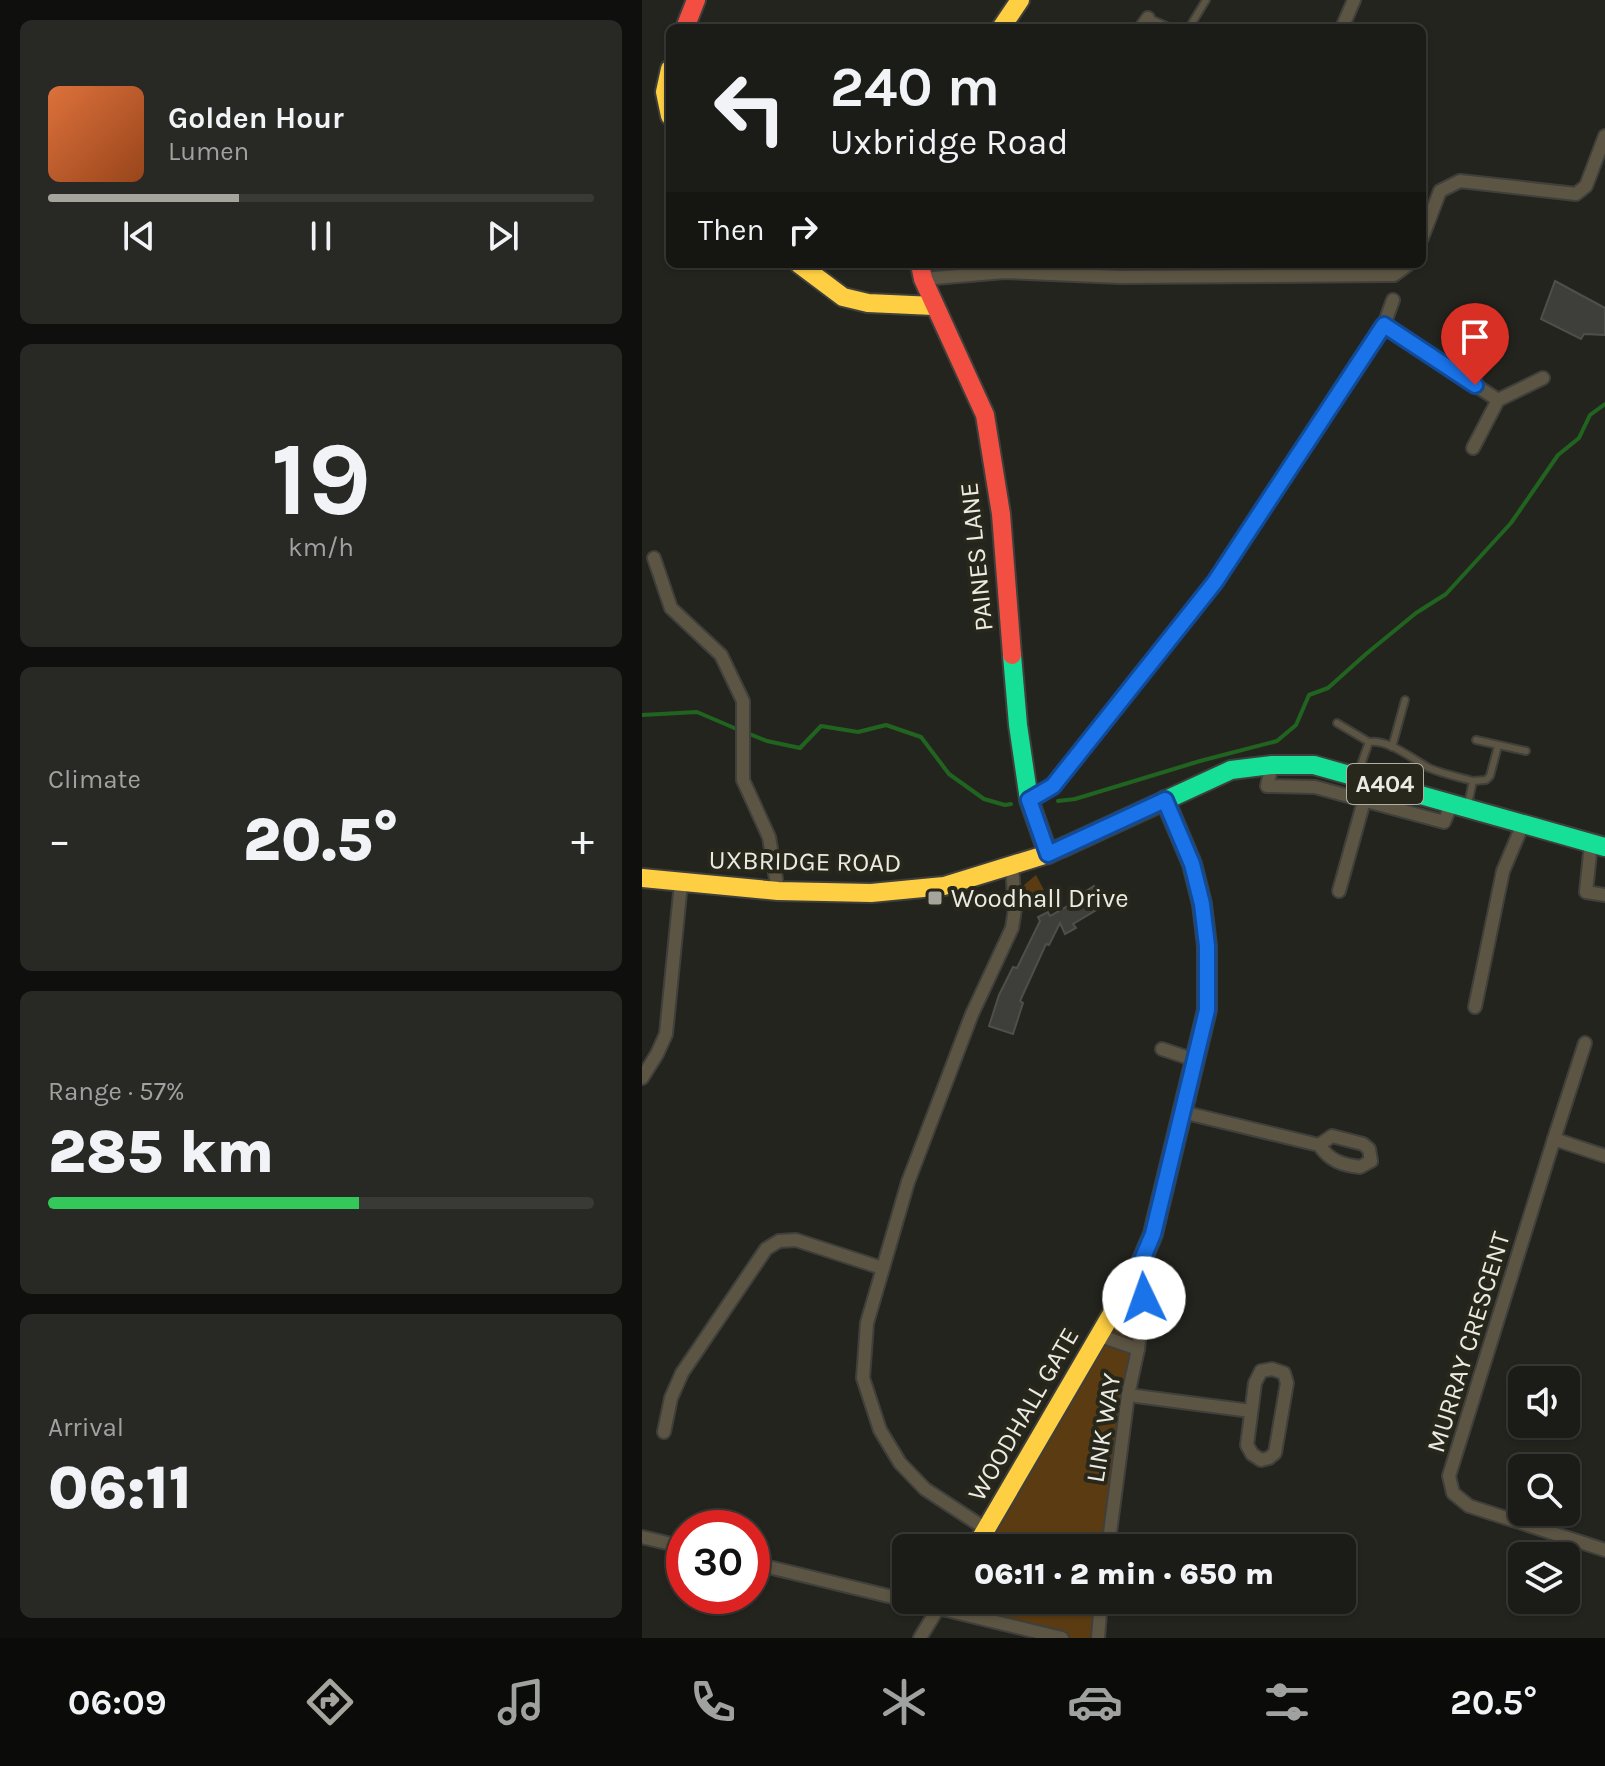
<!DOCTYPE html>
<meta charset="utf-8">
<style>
:root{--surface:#1b1b17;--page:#282824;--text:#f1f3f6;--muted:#a0a1a1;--line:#393936;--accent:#a5a59e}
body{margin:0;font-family:Karla,sans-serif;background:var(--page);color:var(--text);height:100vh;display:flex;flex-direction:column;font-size:30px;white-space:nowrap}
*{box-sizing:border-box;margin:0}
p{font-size:26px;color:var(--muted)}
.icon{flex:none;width:44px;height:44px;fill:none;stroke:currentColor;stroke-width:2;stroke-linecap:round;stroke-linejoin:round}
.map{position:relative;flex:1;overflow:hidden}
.details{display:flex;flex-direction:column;gap:20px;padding:20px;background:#0f0f0d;width:642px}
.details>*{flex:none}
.top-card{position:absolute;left:24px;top:24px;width:760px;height:244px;border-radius:12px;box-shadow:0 2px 6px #0004,0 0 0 2px var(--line);background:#1b1b17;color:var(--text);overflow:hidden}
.tools{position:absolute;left:866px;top:1366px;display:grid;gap:16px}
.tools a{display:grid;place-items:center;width:72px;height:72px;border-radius:12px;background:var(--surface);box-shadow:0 2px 6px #0004,0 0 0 2px var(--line);font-size:40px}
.speed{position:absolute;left:24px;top:1510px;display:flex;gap:16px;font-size:40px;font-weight:700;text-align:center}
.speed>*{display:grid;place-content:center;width:104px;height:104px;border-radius:50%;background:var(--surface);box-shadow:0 2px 6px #0004,0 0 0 2px var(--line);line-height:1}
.speed .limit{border:12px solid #d22;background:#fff;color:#111}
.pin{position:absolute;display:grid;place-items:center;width:68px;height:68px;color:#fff;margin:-82px -34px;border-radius:50% 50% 50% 0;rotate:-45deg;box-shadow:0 0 8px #0007}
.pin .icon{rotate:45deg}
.me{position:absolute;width:88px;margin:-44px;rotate:357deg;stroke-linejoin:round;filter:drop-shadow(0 0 6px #0008)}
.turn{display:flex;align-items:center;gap:28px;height:168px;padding:0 32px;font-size:36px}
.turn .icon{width:104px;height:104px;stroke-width:2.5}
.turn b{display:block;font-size:56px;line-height:68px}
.then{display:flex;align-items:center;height:76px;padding:0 32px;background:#0003;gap:16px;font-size:30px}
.big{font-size:60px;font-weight:800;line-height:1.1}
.details .tile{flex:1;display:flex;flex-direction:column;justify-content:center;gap:12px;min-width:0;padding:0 28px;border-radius:12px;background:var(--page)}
.details .dial{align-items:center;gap:0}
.dial b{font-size:104px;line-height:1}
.song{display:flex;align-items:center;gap:24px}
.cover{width:96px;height:96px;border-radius:12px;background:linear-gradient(135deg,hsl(20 70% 55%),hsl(20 70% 35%))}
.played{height:8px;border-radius:4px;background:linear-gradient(90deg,var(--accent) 35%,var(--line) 35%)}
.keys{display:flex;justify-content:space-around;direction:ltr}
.heat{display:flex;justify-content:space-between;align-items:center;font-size:44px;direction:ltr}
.charge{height:12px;border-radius:6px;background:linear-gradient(90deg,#34c759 57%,var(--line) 0)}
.trip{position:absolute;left:250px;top:1534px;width:464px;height:80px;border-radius:12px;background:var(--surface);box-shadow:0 2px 6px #0004,0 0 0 2px var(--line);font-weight:800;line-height:80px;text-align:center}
.menu{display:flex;height:128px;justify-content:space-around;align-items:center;background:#0b0b09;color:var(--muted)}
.menu .icon{width:56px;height:56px}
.menu .current{color:var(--accent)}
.menu b{font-size:36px;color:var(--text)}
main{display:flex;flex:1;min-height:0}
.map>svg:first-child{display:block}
.green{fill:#5b3c12}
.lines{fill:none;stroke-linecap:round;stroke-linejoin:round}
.stream{stroke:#206420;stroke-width:4}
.building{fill:#3e3f3a;stroke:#4e4f4a;stroke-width:2}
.lane-casing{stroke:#3f3f3b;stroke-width:10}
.street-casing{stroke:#3f3f3b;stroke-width:16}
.fast-casing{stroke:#3f3f3b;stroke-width:22}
.slow-casing{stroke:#3f3f3b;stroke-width:22}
.jam-casing{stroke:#3f3f3b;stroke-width:22}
.lane{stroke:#5d5543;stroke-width:6}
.street{stroke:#5d5543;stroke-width:12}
.fast{stroke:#16e098;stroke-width:18}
.slow{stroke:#ffcf43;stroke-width:18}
.jam{stroke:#f24e42;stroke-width:18}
.route-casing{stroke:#114b97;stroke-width:20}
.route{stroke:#1a73e8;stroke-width:14}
.poi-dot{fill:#a5a59e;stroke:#27271c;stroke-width:3}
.labels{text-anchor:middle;stroke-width:8;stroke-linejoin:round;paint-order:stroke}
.shield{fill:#27271c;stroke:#b0b0a7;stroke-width:2}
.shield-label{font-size:24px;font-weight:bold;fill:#ebebe3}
.street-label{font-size:26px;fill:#ebebe3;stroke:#27271c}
.poi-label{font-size:26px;fill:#ebebe3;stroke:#27271c;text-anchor:start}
</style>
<main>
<section class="details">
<div class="tile">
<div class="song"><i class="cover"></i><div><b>Golden Hour</b><p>Lumen</p></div></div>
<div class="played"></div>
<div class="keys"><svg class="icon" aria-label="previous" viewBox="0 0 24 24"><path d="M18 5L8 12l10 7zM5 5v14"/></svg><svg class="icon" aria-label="pause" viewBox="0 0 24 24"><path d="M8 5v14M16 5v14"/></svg><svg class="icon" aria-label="next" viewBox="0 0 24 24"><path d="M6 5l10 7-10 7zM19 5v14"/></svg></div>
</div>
<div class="tile dial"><b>19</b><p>km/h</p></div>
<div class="tile"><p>Climate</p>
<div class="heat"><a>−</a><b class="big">20.5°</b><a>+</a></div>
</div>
<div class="tile"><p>Range · 57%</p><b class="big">285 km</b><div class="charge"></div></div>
<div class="tile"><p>Arrival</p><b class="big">06:11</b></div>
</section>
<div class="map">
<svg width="963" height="1638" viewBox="0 0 963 1638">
<rect width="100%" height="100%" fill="#24241f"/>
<g class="green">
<path d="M394,875L402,890L384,901L381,895L382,885Z"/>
<path d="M497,1267L502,1298L466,1548H333Z"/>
<path d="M301,1600H459L456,1638H420L296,1608Z"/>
</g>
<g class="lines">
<g class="stream">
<path d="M0,715L55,712L97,730"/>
<path d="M105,733L125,741L158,748L179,726L216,732L244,725L279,737L307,774L342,799L363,805L369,804"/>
<path d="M416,801L433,799L558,761L635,741L654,725L667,695L686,688L724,654L774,613L804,594L869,523L916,455L937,438L948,415L963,404"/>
</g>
</g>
<g class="building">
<path d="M913,281L963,308V335L942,334L939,339L899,319Z"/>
<path d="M452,886L463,905L431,924L434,928L423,934L418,923L407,945L404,944L378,1001L381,1003L371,1034L347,1026L357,995L371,967L375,968L398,921L396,917L406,912L408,916L443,896L441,893Z"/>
</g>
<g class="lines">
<defs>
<g id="lane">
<path d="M506,18L529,28"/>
<path d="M547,28L564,0"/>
<path d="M695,723L727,742"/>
<path d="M834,740L884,751"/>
<path d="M750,747L763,700"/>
<path d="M716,773L727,742C747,739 770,759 787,768C801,774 817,777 831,781L826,804"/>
<path d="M831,781L844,780L848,776L856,746"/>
</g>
<g id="street">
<path d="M499,28L506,18"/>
<path d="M700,28L712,0"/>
<path d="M780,238L798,191L818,181L934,194L944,186L963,136"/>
<path d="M281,279L363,272L478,277L752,275L767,264"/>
<path d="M742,325L856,400L831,448"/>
<path d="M856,400L901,378"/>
<path d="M12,558L29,608L79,655L101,701V780L127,837L136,891"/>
<path d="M630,765L625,786L673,787L802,822L810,803"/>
<path d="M387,800L411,786L573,582L742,325L751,300"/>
<path d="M949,844L944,892L963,895"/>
<path d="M697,891L722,801"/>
<path d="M833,1007L861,871L881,824"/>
<path d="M520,1049L553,1060"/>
<path d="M0,1078L15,1054L24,1034L39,883"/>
<path d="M540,1112L677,1145L690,1136L721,1144L727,1149L729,1161L718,1167C700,1165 688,1161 677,1145"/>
<path d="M912,1139L943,1043"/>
<path d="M963,1156L912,1139L807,1476L811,1493L827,1506L963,1550"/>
<path d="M456,1335L496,1349"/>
<path d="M630,1369L642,1373L645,1383L633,1453L627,1458L619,1460L610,1454L605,1445L613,1383L619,1371Z"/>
<path d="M486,1395L609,1411"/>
<path d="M22,1432L29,1398L40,1373L124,1249L137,1241L154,1240L240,1268"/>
<path d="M344,1529L283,1489L258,1463L238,1430L221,1378L225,1323L266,1182L330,1014L370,928L373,909L370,866"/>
<path d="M0,1537L42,1547"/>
<path d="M466,1548L486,1395L496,1349L502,1298L497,1267"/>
<path d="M110,1563L420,1638"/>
<path d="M278,1638L301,1600"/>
<path d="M456,1638L459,1600"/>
</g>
<g id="fast">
<path d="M370,655L376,725L387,800L406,854"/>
<path d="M424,846L589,770L630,765H672L963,847"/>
<path d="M514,1221L565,1010V946L560,904L550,864L523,800"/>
</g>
<g id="slow">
<path d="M359,28L378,0"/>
<path d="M28,69L23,92L28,116"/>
<path d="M157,264L201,297L226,303L292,306"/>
<path d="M0,878L136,891L229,893L302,886L406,854L424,846"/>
<path d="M333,1548L497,1267L511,1234L514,1221"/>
</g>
<g id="jam">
<path d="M43,28L54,0"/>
<path d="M278,264L281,279L343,415L359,514L370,655"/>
</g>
</defs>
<use href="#lane" class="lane-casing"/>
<use href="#street" class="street-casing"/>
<use href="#fast" class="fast-casing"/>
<use href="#slow" class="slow-casing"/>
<use href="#jam" class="jam-casing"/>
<use href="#lane" class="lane"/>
<use href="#street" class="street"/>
<use href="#fast" class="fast"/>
<use href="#slow" class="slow"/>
<use href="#jam" class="jam"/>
</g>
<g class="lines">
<defs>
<path id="route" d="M502,1298L497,1267L511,1234L565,1010V946L560,904L550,864L523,800L406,854L387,800L411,786L573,582L742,325L833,385"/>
</defs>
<use href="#route" class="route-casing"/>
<use href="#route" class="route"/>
</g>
<rect class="poi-dot" x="285" y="890" width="16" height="16" rx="4"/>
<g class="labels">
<rect class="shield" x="705" y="764" width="76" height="40" rx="6"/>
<g class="shield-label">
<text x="743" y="792">A404</text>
</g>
<g class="street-label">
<text transform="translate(334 557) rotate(-96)" y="9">PAINES LANE</text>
<text transform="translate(163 861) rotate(1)" y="9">UXBRIDGE ROAD</text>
<text transform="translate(826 1342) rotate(-73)" y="9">MURRAY CRESCENT</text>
<text transform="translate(381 1414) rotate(-60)" y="9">WOODHALL GATE</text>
<text transform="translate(461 1428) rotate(-81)" y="9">LINK WAY</text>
</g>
<g class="poi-label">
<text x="309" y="907">Woodhall Drive</text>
</g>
</g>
</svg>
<div class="tools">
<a><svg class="icon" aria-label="sound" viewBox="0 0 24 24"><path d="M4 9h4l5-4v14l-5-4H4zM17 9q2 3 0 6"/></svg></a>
<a><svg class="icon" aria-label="search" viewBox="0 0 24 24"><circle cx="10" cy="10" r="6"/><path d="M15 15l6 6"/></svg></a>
<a><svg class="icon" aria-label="layers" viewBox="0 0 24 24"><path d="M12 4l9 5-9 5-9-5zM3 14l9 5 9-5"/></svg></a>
</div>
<div class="speed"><div class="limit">30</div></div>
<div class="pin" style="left:833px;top:385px;background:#d93025"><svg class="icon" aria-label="arrive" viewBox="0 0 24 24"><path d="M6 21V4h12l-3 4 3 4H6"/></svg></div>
<svg class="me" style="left:502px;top:1298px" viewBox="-20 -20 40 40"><circle r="19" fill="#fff"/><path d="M0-13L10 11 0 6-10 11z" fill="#1a73e8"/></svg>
<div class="trip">06:11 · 2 min · 650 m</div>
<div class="top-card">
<div class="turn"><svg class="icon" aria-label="left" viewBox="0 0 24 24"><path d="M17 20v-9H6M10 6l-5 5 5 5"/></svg><div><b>240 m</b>Uxbridge Road</div></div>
<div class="then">Then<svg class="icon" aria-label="right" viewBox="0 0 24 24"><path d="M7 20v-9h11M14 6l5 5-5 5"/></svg></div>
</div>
</div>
</main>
<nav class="menu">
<b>06:09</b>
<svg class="icon current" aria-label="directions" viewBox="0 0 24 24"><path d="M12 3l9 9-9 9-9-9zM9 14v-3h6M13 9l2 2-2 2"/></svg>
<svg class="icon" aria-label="music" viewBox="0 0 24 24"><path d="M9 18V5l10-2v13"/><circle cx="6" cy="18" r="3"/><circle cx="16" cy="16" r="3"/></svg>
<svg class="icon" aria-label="phone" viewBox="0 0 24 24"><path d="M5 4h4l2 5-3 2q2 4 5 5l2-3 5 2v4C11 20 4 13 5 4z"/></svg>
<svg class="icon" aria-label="climate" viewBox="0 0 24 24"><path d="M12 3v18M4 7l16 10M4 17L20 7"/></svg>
<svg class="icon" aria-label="car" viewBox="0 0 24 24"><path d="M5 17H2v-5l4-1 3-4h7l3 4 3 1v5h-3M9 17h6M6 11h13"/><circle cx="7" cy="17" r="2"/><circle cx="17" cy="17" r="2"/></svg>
<svg class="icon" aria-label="filters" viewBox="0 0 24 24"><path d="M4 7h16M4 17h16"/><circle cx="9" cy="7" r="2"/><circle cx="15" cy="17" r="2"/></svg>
<b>20.5°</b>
</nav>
